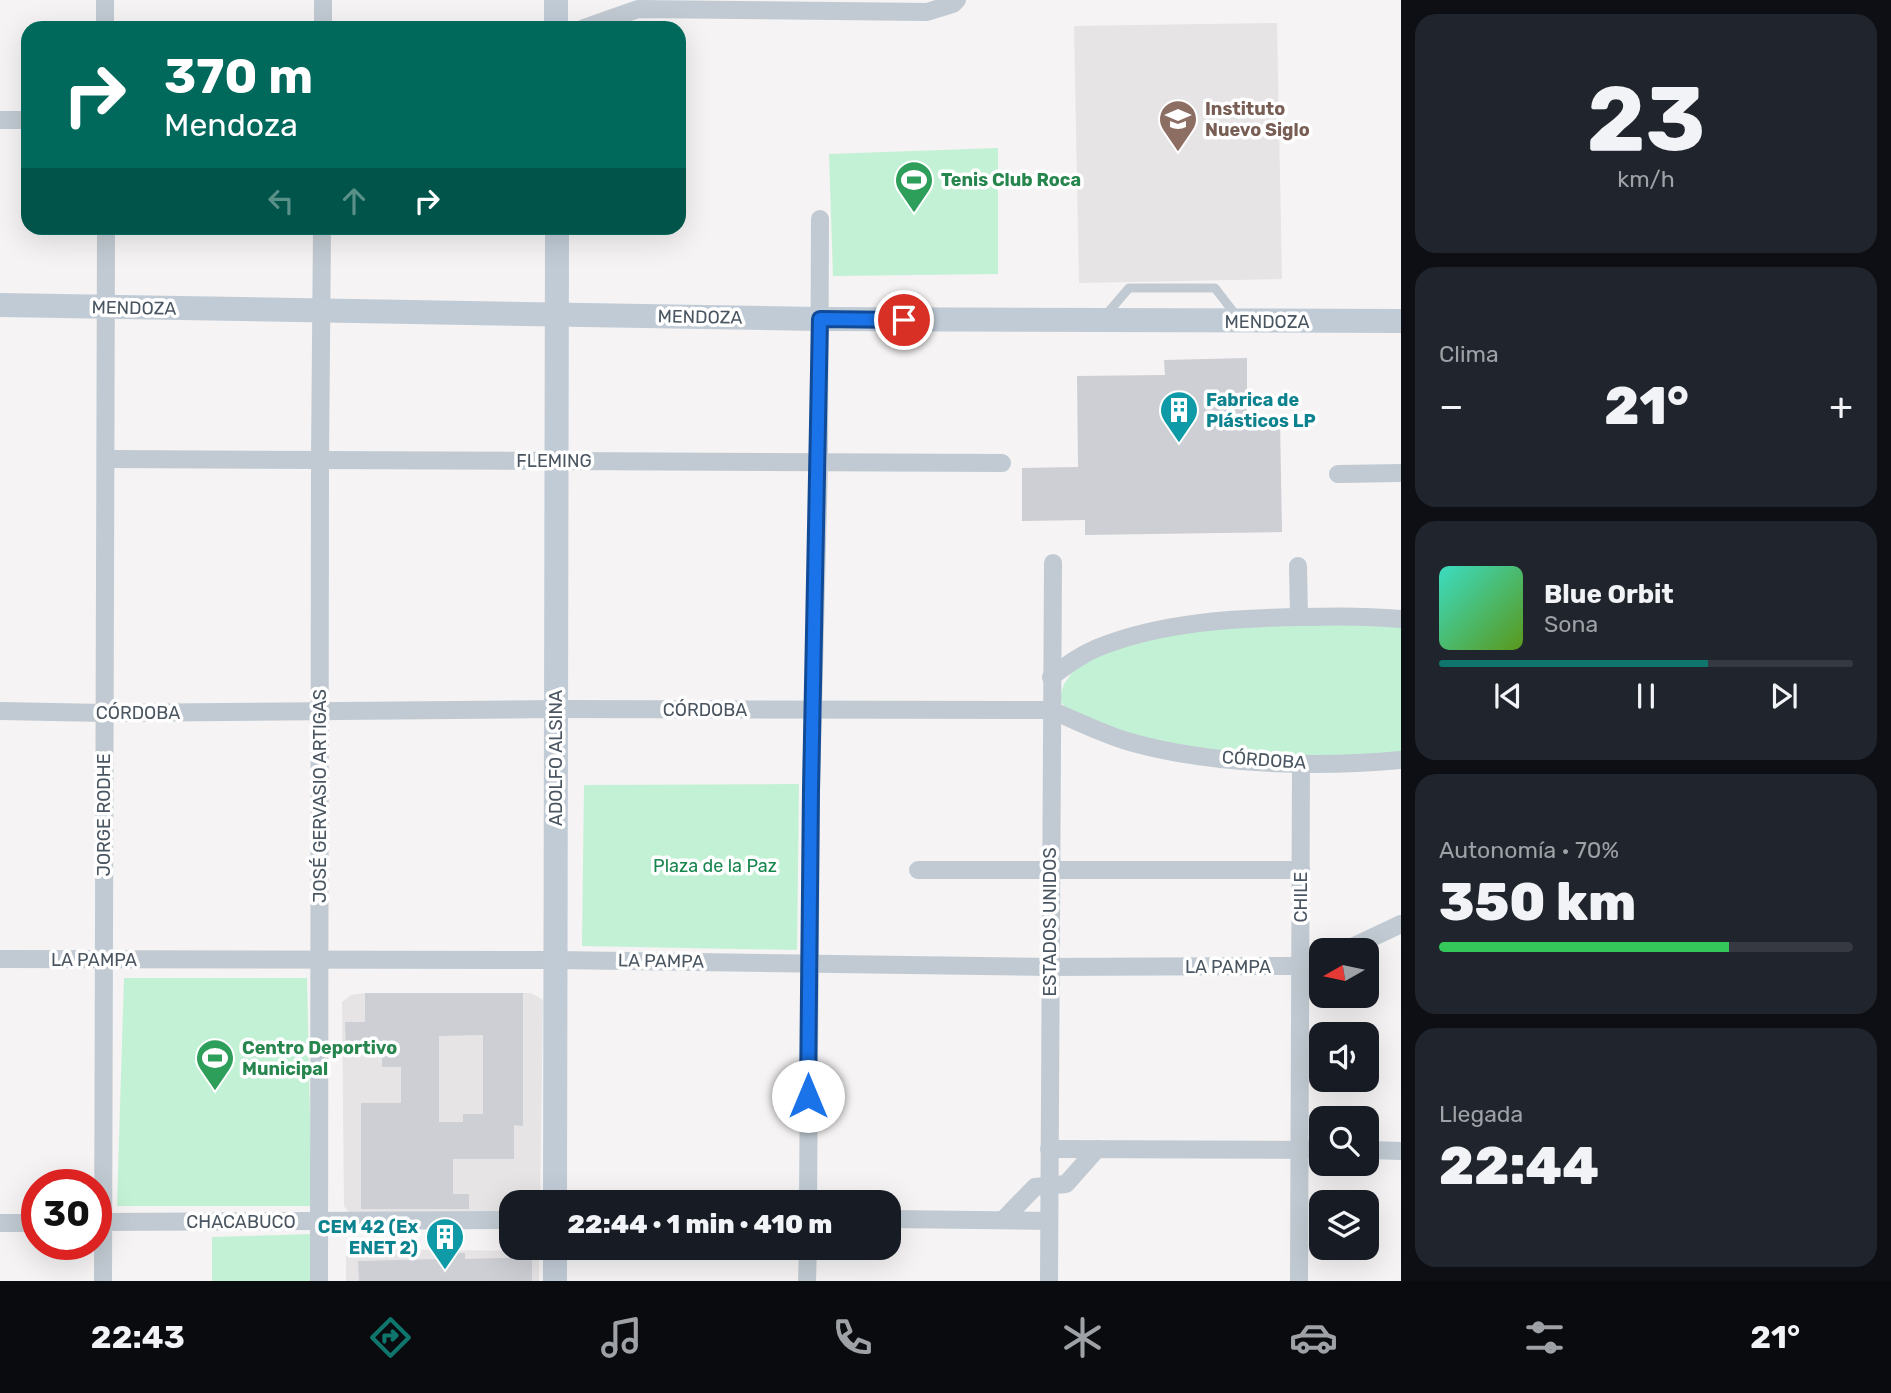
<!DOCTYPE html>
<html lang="es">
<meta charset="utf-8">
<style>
:root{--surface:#171b24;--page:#20242c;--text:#f1f3f6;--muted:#9ea1a6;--line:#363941;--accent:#0f766e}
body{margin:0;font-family:Rubik,sans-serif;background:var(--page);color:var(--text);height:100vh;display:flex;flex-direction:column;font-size:26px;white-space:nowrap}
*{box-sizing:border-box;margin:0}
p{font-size:23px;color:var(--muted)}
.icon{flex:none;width:38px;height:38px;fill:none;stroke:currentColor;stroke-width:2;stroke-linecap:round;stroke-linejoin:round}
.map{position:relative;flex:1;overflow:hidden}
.panel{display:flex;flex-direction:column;gap:14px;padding:14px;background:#0d0f14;width:490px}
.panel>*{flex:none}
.top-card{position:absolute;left:21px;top:21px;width:665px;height:214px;border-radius:21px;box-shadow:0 7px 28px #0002;background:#00695c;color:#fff;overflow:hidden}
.needle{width:46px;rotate:261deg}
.controls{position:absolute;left:1309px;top:938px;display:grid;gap:14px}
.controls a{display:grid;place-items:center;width:70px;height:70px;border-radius:14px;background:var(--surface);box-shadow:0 7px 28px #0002;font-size:35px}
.speed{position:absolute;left:21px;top:1169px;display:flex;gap:14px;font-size:35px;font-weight:700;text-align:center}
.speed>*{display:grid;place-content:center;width:91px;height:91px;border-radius:50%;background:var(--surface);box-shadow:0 7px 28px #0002;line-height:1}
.speed .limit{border:10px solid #d22;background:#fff;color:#111}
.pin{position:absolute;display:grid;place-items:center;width:60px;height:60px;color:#fff;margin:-30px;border:4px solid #fff;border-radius:50%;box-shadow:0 2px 7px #0007}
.me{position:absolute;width:77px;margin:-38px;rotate:0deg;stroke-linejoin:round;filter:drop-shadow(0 0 5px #0008)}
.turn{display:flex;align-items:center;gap:24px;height:147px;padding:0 28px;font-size:32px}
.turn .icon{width:91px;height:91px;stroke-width:2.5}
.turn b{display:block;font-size:49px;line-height:60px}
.lanes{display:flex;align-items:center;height:66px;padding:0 28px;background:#0003;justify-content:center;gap:35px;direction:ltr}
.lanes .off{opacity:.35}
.big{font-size:52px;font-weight:800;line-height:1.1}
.panel .tile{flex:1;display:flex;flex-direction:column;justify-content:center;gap:10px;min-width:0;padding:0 24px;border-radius:21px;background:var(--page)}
.panel .dial{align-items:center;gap:0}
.dial b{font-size:91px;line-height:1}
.song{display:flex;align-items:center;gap:21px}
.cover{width:84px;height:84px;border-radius:10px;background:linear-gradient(135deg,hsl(170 70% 55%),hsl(90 70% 35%))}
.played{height:7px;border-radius:4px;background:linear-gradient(90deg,var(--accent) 65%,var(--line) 65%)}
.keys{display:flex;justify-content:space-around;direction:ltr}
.heat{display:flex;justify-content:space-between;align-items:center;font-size:38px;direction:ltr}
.charge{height:10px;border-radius:5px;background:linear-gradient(90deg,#34c759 70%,var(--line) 0)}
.trip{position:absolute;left:499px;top:1190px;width:402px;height:70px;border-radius:21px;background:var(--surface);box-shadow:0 7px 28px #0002;font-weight:800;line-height:70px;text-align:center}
.tabs{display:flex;height:112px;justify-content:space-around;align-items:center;background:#090b0e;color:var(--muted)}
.tabs .icon{width:49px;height:49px}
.tabs .current{color:var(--accent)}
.tabs b{font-size:32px;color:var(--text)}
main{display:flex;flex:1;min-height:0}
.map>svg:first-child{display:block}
.education{fill:#e6e4e5}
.green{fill:#c3f1d5}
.building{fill:#cdcfd5;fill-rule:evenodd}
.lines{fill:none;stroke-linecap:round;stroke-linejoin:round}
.service{stroke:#c1cad2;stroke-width:9}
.minor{stroke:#c1cad2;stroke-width:18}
.secondary{stroke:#c1cbd6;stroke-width:24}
.route-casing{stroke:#114b97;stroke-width:18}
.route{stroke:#1a73e8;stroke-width:12}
.labels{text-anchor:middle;stroke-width:7;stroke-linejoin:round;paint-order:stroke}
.education-label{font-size:18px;font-weight:bold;fill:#785e54;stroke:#fff;text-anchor:start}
.leisure-label{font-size:18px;font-weight:bold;fill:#27864d;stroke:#fff;text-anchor:start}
.street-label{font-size:18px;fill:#4a5661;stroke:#fff}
.culture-label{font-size:18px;font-weight:bold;fill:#0d838f;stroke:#fff;text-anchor:start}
.park-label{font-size:18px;fill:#17864f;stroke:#fff}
</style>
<main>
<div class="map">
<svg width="1401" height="1281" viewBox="0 0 1401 1281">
<rect width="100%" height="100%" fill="#f5f3f3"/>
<g class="education">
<path d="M1277,23L1282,279L1079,283L1074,26Z"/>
<path d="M365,993H531L543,1000L540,1202H511V1213L351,1215L344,1206L342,1002L351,995Z"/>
<path d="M352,1249L534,1251L539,1258V1281H346V1256Z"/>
</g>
<g class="green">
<path d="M998,148V274L833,276L829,154Z"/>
<path d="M1401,622V755L1301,763L1133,740L1067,709L1059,700L1064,684L1076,667L1096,652L1211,624Z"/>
<path d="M799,784L797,950L582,946L584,785Z"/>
<path d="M124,978H307L312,1206H117Z"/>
<path d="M312,1234V1281H212V1237Z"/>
</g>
<g class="building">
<path d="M1247,358V421H1280L1282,532L1085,535V520L1022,521V468L1078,467L1077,376L1165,375L1164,360Z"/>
<path d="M365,993H523V1126L514,1125V1159H453V1194H469V1209H361V1103H401V1067H382V1047H346L345,1022H365ZM483,1035V1114H463V1122H439V1036Z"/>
<path d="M442,1253H465V1259L532,1257V1281H359L358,1261L442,1259Z"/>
</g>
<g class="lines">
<path class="service" d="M1105,316L1129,288H1215L1238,318"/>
<g class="minor">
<path d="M105,0V28"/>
<path d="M323,28V0"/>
<path d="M584,28L638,9L927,12L953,4L957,0"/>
<path d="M0,120H28"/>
<path d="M106,459L1002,463"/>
<path d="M1338,474L1401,473"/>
<path d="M1298,566L1299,617"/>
<path d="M1051,677C1066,666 1080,655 1097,648C1161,622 1235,618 1304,617C1336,616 1369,616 1401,619"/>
<path d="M0,711L105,713L556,709L1051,710C1077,721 1102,734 1130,742C1212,765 1316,768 1401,760"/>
<path d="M918,870H1301"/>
<path d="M1346,950L1401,924"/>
<path d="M0,959L556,960L1050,967L1301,966L1321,961"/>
<path d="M1049,1149L1321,1150"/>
<path d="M1367,1150L1401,1151"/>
<path d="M808,1202L811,791L819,463L820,219"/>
<path d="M889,1219L1049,1221"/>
<path d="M1003,1220L1035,1187L1066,1184L1097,1149"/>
<path d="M96,1222L511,1220"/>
<path d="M0,1223H37"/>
<path d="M103,1281L106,228"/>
<path d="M319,1281L320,459L322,228"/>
<path d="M807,1281L808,1248"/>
<path d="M1049,1281L1053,563"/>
<path d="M1299,1281L1301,764"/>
</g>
<g class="secondary">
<path d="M556,0V28"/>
<path d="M0,305L820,319L1401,321"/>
<path d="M555,1202L557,228"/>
<path d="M555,1281V1248"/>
</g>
</g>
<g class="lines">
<defs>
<path id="route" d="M808,1096L811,790L820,319L904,320"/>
</defs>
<use href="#route" class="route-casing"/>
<use href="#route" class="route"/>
</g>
<defs>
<symbol id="school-pin" viewBox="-11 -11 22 30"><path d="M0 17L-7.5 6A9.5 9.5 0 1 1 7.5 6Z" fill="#8d6e63" stroke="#fff"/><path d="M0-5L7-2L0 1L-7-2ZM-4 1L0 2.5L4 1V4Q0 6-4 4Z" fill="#fff"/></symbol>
<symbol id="stadium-pin" viewBox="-11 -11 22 30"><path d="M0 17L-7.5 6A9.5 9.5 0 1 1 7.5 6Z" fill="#2e9e5b" stroke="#fff"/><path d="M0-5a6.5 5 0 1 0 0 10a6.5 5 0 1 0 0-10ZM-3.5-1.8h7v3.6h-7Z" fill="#fff"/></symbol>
<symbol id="building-pin" viewBox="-11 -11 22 30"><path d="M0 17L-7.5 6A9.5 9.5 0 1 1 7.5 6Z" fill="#0f9aa8" stroke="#fff"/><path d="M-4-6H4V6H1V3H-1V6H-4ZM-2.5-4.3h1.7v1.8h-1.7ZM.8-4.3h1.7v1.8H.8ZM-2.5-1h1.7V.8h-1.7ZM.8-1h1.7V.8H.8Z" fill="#fff"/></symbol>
</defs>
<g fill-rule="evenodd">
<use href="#school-pin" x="1156" y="97" width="44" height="60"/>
<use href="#stadium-pin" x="892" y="158" width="44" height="60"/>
<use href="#building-pin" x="1157" y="388" width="44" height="60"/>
<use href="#stadium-pin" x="193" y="1036" width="44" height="60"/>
<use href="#building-pin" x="423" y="1215" width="44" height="60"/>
</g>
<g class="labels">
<g class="education-label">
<text x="1205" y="115">Instituto<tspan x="1205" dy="21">Nuevo Siglo</tspan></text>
</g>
<g class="leisure-label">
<text x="941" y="186">Tenis Club Roca</text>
<text x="242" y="1054">Centro Deportivo<tspan x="242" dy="21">Municipal</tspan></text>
</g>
<g class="street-label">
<text transform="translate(134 308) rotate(1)" y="6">MENDOZA</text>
<text transform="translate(700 317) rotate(1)" y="6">MENDOZA</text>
<text x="1267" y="328">MENDOZA</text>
<text x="554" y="467">FLEMING</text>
<text x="705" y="716">CÓRDOBA</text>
<text x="138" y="719">CÓRDOBA</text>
<text transform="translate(556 758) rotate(-90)" y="6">ADOLFO ALSINA</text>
<text transform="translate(1264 760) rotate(4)" y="6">CÓRDOBA</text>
<text transform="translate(320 796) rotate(-90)" y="6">JOSÉ GERVASIO ARTIGAS</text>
<text transform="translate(104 815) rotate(-90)" y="6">JORGE RODHE</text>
<text transform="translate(1301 897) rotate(-90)" y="6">CHILE</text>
<text transform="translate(1050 922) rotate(-90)" y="6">ESTADOS UNIDOS</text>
<text x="94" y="966">LA PAMPA</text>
<text transform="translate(661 961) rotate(1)" y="6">LA PAMPA</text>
<text x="1228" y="973">LA PAMPA</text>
<text x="241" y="1228">CHACABUCO</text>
</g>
<g class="culture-label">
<text x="1206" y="406">Fabrica de<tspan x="1206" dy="21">Plásticos LP</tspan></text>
<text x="418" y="1233" text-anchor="end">CEM 42 (Ex<tspan x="418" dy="21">ENET 2)</tspan></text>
</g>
<g class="park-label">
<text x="715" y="872">Plaza de la Paz</text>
</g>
</g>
</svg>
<div class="controls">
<a><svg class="needle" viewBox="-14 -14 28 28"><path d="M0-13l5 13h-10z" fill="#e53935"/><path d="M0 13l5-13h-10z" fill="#9ea1a6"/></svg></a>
<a><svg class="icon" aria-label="sound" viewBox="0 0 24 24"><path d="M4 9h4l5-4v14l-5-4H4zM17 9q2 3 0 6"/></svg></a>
<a><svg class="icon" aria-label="search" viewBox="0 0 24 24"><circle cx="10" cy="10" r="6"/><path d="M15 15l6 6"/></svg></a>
<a><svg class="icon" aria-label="layers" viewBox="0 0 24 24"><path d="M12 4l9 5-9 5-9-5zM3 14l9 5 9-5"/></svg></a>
</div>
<div class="speed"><div class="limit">30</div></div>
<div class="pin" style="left:904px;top:320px;background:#d93025"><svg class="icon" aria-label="arrive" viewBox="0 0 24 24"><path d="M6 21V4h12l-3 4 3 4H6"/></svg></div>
<svg class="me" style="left:808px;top:1096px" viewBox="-20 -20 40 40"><circle r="19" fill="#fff"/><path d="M0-13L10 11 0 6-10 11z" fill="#1a73e8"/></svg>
<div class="trip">22:44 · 1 min · 410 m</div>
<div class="top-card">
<div class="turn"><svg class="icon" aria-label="right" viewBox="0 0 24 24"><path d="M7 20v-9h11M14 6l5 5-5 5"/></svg><div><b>370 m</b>Mendoza</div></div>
<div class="lanes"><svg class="icon off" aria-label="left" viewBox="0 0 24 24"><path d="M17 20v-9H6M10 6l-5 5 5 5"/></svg><svg class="icon off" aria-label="ahead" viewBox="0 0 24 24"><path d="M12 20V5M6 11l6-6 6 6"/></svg><svg class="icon" aria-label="right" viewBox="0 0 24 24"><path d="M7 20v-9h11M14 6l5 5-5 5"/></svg></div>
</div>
</div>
<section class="panel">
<div class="tile dial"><b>23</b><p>km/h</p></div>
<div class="tile"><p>Clima</p>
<div class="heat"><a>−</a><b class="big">21°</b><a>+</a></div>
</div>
<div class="tile">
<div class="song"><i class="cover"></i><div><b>Blue Orbit</b><p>Sona</p></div></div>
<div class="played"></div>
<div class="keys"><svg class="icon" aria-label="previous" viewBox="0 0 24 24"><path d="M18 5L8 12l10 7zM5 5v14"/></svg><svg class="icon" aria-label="pause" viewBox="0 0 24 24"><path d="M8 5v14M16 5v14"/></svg><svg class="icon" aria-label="next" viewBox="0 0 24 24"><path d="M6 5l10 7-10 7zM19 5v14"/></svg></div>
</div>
<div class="tile"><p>Autonomía · 70%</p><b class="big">350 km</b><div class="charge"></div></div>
<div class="tile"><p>Llegada</p><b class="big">22:44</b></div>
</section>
</main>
<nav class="tabs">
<b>22:43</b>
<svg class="icon current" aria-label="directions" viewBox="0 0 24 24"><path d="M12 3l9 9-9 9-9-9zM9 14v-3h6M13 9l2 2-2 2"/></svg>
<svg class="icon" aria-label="music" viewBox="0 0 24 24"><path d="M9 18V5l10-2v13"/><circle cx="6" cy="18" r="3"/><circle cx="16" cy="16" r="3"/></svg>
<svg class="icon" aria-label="phone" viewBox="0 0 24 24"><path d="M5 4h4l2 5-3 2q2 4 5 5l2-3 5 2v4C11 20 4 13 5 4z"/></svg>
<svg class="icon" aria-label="climate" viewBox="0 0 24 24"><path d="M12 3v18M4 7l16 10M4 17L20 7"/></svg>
<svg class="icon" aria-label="car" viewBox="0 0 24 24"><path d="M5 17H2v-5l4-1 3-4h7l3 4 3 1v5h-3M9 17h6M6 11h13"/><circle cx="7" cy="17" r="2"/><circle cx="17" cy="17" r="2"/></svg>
<svg class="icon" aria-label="filters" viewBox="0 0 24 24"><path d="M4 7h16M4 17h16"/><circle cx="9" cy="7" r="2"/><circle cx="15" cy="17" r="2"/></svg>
<b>21°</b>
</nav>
